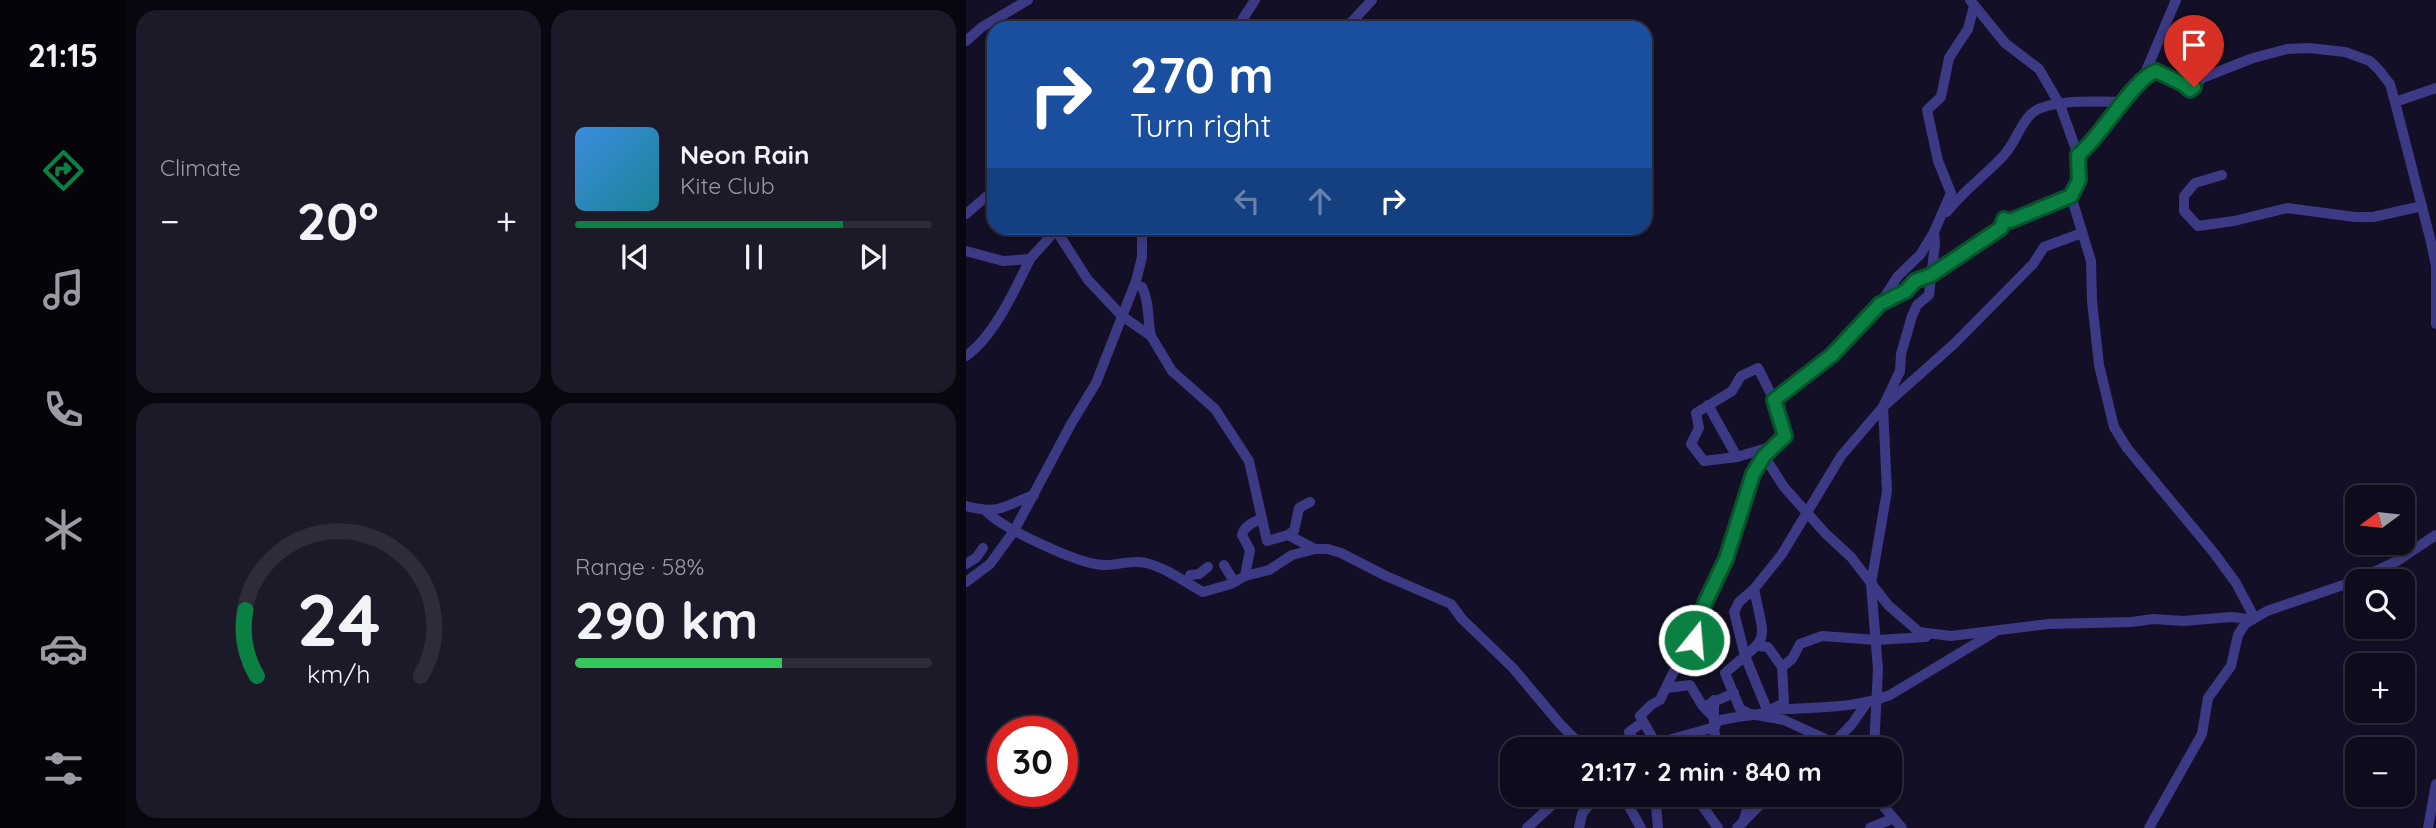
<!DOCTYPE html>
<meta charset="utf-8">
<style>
:root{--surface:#0e0b1c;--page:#1c1929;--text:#f1f3f6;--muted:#9b9ba3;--line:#2e2b3b;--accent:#0b8043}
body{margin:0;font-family:Quicksand,sans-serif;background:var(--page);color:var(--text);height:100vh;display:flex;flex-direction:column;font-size:26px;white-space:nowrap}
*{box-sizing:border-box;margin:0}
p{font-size:23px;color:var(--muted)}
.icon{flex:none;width:38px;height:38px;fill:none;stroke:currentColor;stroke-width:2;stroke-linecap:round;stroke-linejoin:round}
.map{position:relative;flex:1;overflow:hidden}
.details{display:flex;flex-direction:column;gap:10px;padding:10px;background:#08060f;width:840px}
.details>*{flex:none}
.top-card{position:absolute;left:21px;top:21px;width:665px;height:214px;border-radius:21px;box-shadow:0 4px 10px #0003,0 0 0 2px var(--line);background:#1a4fa0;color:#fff;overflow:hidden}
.needle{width:46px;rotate:255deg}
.controls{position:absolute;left:1379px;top:485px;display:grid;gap:14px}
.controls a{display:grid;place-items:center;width:70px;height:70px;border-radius:14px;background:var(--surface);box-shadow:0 4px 10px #0003,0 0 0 2px var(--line);font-size:35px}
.speed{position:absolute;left:21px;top:716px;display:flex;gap:14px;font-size:35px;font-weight:700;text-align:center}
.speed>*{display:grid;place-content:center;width:91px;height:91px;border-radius:50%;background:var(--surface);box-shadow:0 4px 10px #0003,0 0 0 2px var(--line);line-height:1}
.speed .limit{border:10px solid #d22;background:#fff;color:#111}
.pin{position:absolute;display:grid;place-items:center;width:60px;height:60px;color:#fff;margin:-72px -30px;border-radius:50% 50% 50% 0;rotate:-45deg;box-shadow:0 0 7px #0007}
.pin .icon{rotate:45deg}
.me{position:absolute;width:77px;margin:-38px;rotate:17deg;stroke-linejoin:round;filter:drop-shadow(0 0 5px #0008)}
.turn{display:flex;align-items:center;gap:24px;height:147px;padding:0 28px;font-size:32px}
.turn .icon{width:91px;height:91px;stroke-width:2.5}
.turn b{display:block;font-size:49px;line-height:60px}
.lanes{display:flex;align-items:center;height:66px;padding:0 28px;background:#0003;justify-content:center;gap:35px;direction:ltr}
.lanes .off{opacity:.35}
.big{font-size:52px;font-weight:700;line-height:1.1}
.details .widget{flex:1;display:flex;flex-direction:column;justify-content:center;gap:10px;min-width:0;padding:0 24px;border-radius:21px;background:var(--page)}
.details .dial{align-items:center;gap:0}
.dial svg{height:182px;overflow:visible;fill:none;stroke:var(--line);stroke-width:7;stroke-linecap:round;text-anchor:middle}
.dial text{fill:var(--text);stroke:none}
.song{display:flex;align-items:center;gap:21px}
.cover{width:84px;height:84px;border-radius:10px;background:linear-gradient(135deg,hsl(210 70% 55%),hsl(190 70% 35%))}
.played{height:7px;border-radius:4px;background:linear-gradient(90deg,var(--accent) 75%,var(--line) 75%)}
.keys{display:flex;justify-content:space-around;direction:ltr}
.heat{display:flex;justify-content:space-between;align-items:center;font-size:38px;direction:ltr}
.charge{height:10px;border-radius:5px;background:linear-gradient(90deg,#34c759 58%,var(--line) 0)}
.details .tiles{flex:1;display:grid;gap:10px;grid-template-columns:repeat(2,1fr)}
.trip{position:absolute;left:534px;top:737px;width:402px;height:70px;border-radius:21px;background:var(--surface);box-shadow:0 4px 10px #0003,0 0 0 2px var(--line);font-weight:700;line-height:70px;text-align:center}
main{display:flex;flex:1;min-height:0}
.tabs{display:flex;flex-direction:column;width:126px;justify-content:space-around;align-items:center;background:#06040b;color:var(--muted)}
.tabs .icon{width:49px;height:49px}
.tabs .current{color:var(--accent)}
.tabs b{font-size:32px;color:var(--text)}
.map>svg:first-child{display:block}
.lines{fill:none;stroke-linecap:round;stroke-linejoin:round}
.minor{stroke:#3d3a85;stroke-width:10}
.route-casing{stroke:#07532c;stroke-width:18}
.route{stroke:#0b8043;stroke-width:12}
</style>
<main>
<nav class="tabs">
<b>21:15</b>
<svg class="icon current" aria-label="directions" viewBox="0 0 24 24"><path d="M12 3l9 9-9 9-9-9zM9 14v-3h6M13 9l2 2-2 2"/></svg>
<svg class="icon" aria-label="music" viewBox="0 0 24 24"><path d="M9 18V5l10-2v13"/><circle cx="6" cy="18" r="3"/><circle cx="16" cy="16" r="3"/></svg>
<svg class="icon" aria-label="phone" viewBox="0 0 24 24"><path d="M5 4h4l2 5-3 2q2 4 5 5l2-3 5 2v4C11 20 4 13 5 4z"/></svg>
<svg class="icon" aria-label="climate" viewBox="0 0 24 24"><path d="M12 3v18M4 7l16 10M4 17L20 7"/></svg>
<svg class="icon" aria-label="car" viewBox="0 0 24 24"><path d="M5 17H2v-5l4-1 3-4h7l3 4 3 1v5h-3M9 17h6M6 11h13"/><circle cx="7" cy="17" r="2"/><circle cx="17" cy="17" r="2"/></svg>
<svg class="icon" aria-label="filters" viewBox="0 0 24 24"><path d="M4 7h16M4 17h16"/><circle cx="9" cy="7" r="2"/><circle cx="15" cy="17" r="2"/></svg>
</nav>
<section class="details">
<div class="tiles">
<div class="widget"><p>Climate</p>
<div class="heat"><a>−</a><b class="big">20°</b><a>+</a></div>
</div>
<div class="widget">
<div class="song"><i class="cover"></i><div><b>Neon Rain</b><p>Kite Club</p></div></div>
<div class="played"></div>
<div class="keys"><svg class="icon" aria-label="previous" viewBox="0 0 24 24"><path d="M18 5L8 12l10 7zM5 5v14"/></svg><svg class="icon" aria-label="pause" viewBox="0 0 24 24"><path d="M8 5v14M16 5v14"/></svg><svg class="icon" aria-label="next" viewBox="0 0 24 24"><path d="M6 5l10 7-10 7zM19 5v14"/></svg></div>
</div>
<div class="widget dial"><svg viewBox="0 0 100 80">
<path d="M14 69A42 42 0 1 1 86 69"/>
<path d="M14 69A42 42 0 0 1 9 40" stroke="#0b8043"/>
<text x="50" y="56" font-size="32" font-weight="700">24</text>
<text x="50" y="72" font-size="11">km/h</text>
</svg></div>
<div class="widget"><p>Range · 58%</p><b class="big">290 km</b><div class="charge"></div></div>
</div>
</section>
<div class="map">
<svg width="1470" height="828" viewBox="0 0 1470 828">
<rect width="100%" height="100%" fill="#130f26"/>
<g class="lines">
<g class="minor">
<path d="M1004,0L1039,43L1073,69L1094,105L1112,155"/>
<path d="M1210,0L1177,78L1137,130L1112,155L1113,180L1105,196L1125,261L1126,301L1133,365L1148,427L1161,448L1248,553L1270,583L1288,617"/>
<path d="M271,28L289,0"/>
<path d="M380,28L406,0"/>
<path d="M0,41L16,27L62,0"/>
<path d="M1178,78L1190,71L1217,84L1224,91L1236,78L1287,58L1321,49L1343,48L1379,52L1404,61L1413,70L1424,84L1429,102L1465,242L1470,266V324"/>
<path d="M1429,102L1470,88"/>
<path d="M1256,175L1229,183L1218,196V211L1232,226L1268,221L1321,208L1389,217H1407L1456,206"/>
<path d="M981,212C998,190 1020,175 1038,155C1050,142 1053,126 1065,114C1082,98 1136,102 1159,102"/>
<path d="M0,214L28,190"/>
<path d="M81,228L90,230L122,280L156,316L185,336L206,371L249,409L283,461L301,541L322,535L349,549H362L375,553L420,576L485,604L496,619L547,668L594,724L619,749"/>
<path d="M968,232L954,255L932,276L914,304L866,355L808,400L819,436L798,456L818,487L860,534L885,557L922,605L953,632L985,636L1082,624L1166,622L1187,619L1218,621L1265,617L1284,619"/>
<path d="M0,251L37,261L64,259L90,230L97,228"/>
<path d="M169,285L176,287C184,303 181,319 185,336"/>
<path d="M914,304L940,291L949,281L965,275L1035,228L1038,219L1044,221L1105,196"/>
<path d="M0,356C28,336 49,290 64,259"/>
<path d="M742,405L771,457"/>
<path d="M804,447L771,457L738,461L725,444L733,428L730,413L766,391L775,376L792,368L808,400"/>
<path d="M0,506C34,515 37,506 68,495"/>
<path d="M21,512C38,529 112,564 137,565C151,566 166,559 180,563C201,568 218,582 237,592L265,584L279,576L284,550L276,535C278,526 287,522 295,519"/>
<path d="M322,535L328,531L333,508L344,502"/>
<path d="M0,564L10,558L17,548"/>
<path d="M258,565L266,578L271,581"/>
<path d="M224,575L233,574L242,567"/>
<path d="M279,576L303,570L326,555L349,549"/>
<path d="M0,582L24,564L48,531L105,424L130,383L170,281L176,257V228"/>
<path d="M788,589C800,647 804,634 759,673L774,709L784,714L818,720L868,743L873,749"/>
<path d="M791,646L802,647L816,667"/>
<path d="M701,688L724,685L736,705L751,721"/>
<path d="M748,700V730L752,749"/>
<path d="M743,704L768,693"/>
<path d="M808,708L818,703L816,667L826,659L834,644L856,636L911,640L960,637"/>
<path d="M802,712L779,656L768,612L773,602L788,589L816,554L875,456L917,407L988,344L1067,264L1078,247L1116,233"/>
<path d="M672,748L663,732L677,722"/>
<path d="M670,749L749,727L751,721C766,717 779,716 794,714C803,713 811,709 821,709C857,707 890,708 924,695L1027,633"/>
<path d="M697,749L689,742L674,716L685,705L694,700L708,671L728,640L739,603L759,559L787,474L798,456"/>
<path d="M862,749L886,724L900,704"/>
<path d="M908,749L912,669L905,584L921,491L917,407L934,371L935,354L946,316L951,305L963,295L969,244L968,232L985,193L972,161L961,110L975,97L983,58L1002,29L1008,6"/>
<path d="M656,794L675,828"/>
<path d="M689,794L692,828"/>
<path d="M728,794L752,828"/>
<path d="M776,794L783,804L777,822"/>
<path d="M907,794L936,828"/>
<path d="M561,828L598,794"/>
<path d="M613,828L616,814L632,794"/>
<path d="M771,828L805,794"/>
<path d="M904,828L926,819"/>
<path d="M1183,828L1236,734L1242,698L1265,666L1272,635L1279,624L1301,611L1386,582L1431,561L1470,535"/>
<path d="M1462,828L1470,784"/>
</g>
</g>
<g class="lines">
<defs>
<path id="route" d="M728,640L739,603L760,559L787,474L798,456L819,436L808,400L866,355L914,304L940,291L949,281L965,275L1035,228L1038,219L1044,221L1105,196L1113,180L1112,155C1136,136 1167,79 1190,71L1217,84L1224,90L1228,87"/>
</defs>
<use href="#route" class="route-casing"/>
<use href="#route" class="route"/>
</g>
</svg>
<div class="controls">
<a><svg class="needle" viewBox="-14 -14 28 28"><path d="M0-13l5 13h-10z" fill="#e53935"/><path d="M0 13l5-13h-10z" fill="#9b9ba3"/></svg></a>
<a><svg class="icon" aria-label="search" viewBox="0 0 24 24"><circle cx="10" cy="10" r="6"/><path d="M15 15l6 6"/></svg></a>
<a>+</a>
<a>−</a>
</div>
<div class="speed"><div class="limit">30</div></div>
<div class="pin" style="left:1228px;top:87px;background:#d93025"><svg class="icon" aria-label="arrive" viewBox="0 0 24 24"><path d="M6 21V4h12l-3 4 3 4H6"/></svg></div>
<svg class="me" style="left:728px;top:640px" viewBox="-20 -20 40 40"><circle r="17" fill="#0b8043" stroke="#fff" stroke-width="3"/><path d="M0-11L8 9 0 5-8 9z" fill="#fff"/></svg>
<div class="trip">21:17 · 2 min · 840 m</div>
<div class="top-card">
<div class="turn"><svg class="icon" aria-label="right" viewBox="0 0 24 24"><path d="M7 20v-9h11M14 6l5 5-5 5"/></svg><div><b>270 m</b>Turn right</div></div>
<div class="lanes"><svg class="icon off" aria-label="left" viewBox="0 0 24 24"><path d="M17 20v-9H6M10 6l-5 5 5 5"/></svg><svg class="icon off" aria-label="ahead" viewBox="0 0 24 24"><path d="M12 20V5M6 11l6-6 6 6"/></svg><svg class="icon" aria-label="right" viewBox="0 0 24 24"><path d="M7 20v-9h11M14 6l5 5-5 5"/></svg></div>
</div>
</div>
</main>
